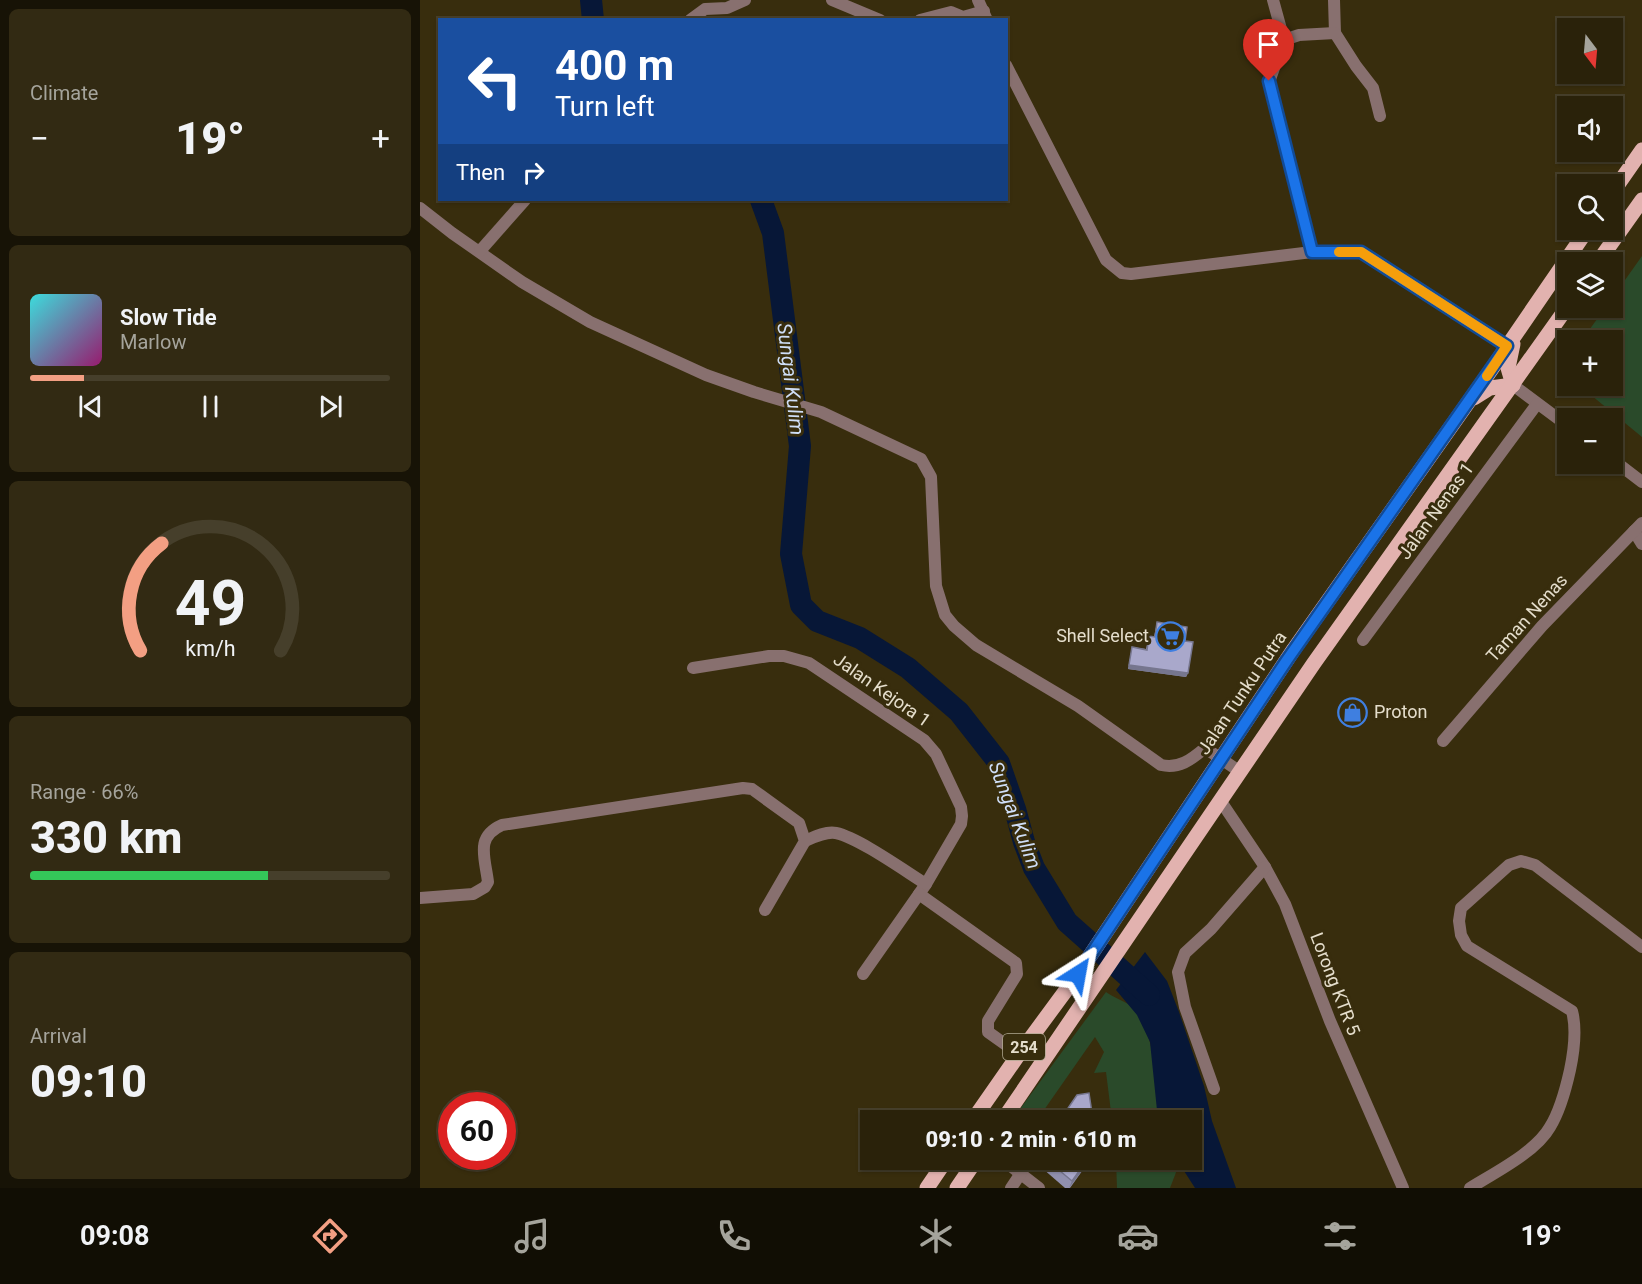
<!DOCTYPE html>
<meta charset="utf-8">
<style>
:root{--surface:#2a220a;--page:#322a13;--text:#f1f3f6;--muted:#a5a49c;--line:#463f2b;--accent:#f39f83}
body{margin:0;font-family:Roboto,sans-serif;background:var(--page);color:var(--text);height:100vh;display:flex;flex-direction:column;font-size:22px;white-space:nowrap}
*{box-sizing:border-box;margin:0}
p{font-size:20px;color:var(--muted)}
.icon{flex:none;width:33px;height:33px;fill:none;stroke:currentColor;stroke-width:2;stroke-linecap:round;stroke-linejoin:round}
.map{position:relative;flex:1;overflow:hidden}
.details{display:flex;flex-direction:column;gap:9px;padding:9px;background:#171306;width:420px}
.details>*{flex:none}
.top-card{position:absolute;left:18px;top:18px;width:570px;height:183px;border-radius:0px;box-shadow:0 2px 4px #0004,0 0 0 2px var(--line);background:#1a4fa0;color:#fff;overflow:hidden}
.needle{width:39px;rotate:164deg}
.fabs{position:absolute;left:1137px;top:18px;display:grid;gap:12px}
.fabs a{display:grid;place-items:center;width:66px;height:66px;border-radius:0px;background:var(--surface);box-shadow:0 2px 4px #0004,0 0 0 2px var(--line);font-size:30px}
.speed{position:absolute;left:18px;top:1092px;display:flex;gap:12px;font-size:30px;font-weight:700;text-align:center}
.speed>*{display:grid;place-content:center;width:78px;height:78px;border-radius:50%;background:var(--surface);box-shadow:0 2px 4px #0004,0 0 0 2px var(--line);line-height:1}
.speed .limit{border:9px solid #d22;background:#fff;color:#111}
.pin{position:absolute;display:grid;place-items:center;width:51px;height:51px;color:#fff;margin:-62px -26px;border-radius:50% 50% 50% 0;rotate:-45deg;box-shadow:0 0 6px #0007}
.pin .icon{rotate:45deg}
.me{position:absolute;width:66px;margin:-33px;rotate:34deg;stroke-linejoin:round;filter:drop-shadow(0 0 4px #0008)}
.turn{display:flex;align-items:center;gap:21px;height:126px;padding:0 18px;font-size:27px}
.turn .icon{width:78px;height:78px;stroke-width:2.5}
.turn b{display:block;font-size:42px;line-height:51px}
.then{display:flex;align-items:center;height:57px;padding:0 18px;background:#0003;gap:12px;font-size:22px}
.big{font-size:45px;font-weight:800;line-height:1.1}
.details .card{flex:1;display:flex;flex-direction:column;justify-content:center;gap:9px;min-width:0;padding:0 21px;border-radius:9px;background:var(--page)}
.details .dial{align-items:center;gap:0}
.dial svg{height:156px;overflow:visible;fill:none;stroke:var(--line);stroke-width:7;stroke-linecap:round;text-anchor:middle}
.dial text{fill:var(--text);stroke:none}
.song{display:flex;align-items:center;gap:18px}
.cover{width:72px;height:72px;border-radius:9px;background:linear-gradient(135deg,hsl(180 70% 55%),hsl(320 70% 35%))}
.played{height:6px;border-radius:3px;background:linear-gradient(90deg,var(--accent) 15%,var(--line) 15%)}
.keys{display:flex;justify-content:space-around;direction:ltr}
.heat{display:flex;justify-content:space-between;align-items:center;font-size:33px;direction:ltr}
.charge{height:9px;border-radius:4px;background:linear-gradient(90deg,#34c759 66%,var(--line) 0)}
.trip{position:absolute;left:440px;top:1110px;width:342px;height:60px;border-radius:0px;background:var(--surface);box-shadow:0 2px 4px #0004,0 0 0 2px var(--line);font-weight:800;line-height:60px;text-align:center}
.tab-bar{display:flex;height:96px;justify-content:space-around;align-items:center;background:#110e04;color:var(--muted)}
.tab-bar .icon{width:42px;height:42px}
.tab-bar .selected{color:var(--accent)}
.tab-bar b{font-size:27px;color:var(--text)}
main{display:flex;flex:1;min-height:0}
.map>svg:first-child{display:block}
.green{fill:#2a4a2a}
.water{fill:#071737}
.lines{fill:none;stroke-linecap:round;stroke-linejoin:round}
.river{stroke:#071737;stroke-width:22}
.street{stroke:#88706f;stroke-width:12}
.primary{stroke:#e2b2af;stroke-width:15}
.wall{fill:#9190af}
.shaded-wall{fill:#76768e}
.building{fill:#a9a8cb;stroke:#76768e;stroke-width:1.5}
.route-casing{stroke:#114b97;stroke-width:15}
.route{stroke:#1a73e8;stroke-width:10}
.slow{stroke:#f59e0b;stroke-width:10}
.labels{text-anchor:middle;stroke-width:6;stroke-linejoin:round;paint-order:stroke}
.shield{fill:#382d0d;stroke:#b1a993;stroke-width:1.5}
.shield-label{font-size:16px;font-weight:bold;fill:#e5decc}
.street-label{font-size:18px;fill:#e5decc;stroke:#382d0d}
.poi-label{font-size:18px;fill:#e5decc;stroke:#382d0d;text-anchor:end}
.water-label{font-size:20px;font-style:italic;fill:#cfdef7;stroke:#382d0d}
</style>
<main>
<section class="details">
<div class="card"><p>Climate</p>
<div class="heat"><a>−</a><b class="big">19°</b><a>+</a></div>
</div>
<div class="card">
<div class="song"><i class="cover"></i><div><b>Slow Tide</b><p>Marlow</p></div></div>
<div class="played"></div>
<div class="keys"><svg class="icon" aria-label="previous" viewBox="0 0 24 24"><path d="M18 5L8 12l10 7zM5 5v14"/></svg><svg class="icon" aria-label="pause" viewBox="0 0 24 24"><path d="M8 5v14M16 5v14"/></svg><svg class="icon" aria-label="next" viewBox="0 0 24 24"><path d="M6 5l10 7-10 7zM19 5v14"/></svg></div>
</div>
<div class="card dial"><svg viewBox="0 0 100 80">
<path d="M14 69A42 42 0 1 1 86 69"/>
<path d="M14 69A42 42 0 0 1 25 14" stroke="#f39f83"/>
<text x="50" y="56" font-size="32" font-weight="700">49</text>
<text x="50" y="72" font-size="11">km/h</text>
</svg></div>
<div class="card"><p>Range · 66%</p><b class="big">330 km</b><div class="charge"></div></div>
<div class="card"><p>Arrival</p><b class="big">09:10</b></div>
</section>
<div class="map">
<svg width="1222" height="1188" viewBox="0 0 1222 1188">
<rect width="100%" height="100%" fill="#382d0d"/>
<g class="green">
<path d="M1222,256V437L1160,386H1192V340H1162L1185,308H1192L1193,297Z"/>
<path d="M686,992C693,997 708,1003 714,1008C733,1026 739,1094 743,1120H692L686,1072L674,1073L684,1052L675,1037L617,1120H592Z"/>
<path d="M696,1160H760V1162L750,1188H697Z"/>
</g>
<path class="water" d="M725,952L747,981L759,1012L784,1086L792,1121L816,1188H775L757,1160H771V1120H738L730,1042L717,1015L696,990Z"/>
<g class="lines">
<g class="river">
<path d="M171,0L173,20"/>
<path d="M341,200L353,233L380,446L371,554L381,605L397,621L440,638L488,668L539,712L579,763L595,809L604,842L614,868L647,922L729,995"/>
</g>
<g class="street">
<path d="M412,0L460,20"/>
<path d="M558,0L567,20"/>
<path d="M853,0L864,40L849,82L892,252"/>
<path d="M914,0L915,33L936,66L953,88L960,116"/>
<path d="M270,20L285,9L307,8L325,0"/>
<path d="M500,20L531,12L543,17L564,11"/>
<path d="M864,40L879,35L915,33"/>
<path d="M586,65L686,260L702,273L711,274L892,252H941L1087,346"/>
<path d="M0,208L32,233L102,282L170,322L286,375L334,392L401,412L501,459L511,477L516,586L525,615L534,626L556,645L658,706L741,765C759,769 771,760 785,748L819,771"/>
<path d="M60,251L105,200"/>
<path d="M1093,385L1148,426"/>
<path d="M1192,459L1222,482"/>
<path d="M1214,531L1222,544"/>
<path d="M943,640L1117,404"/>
<path d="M273,668L349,656H364L389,663L504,740L516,754L541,807L542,816L541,824L506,884L443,974"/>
<path d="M1023,741L1122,626L1222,523"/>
<path d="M800,800L845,867L865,904L910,1021L983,1188"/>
<path d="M385,841C394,837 406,831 416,833C439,838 485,871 506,884"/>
<path d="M499,894L596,963L597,974L568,1021V1032L599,1054"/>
<path d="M0,898L53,894L65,887L68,882C65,857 55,837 82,825L323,788L332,789L379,823L385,841L345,910"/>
<path d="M794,1089L765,1007L758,972L765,953L791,929L845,867"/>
<path d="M583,1160L619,1188"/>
<path d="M591,1188L601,1173"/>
<path d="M1050,1188C1074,1173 1116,1152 1130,1127C1140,1111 1146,1088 1150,1070C1154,1051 1157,1030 1152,1011L1047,946L1041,935L1039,921L1041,908L1089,865L1101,861L1115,865L1222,947"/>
</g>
<g class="primary">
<path d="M1192,193L1222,150"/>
<path d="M1178,262L1222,200"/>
<path d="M1093,385L1088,368L1093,344"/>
<path d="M1054,398L1070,388L1093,385"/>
<path d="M553,1120L599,1054L658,974L874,649L1071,370L1167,230"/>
<path d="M583,1120L894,663L1148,306"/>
<path d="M507,1188L526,1160"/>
<path d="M537,1188L556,1160"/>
</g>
</g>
<g class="wall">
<path d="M737,622L765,641L768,673L766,677L708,669L712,647L726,649L729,636L734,637Z"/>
<path d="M621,1160H670L650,1188H645L622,1168Z"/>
</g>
<g class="shaded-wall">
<path d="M709,665L768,673L766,677L708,669Z"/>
<path d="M667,1160H670L649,1188L652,1181Z"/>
</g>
<g class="building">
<path d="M737,622L767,627L765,641L773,642L768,673L709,665L712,647L727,650L729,636L735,637Z"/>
<path d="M669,1093L673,1120H640L657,1095Z"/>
<path d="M627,1160H667L652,1181Z"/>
</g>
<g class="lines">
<defs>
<path id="route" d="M658,974L867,660L1087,346L941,252H892L849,81"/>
</defs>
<use href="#route" class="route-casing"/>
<use href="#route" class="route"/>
<path class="slow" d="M919,252H941L1087,346L1067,376"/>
</g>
<defs>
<symbol id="supermarket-ring" viewBox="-11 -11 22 22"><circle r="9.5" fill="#382d0d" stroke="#3f7fe0" stroke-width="1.5"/><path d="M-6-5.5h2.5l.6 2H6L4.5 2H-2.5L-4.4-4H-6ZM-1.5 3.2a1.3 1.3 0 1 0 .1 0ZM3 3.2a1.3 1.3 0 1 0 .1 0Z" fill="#3f7fe0"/></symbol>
<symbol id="shop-ring" viewBox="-11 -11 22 22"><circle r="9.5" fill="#382d0d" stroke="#3f7fe0" stroke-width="1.5"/><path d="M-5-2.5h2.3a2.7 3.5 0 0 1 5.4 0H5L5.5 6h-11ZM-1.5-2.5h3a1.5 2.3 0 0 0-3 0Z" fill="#3f7fe0"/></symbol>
</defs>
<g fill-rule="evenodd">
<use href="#supermarket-ring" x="734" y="620" width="33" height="33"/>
<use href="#shop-ring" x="916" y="696" width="33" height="33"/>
</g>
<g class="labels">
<rect class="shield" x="583" y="1034" width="42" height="26" rx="4.5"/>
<g class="shield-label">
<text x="604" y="1053">254</text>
</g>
<g class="street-label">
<text transform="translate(1016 511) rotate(-54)" y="6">Jalan Nenas 1</text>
<text transform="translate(1107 618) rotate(-48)" y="6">Taman Nenas</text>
<text transform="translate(462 690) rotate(35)" y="6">Jalan Kejora 1</text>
<text transform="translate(822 693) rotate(-56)" y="6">Jalan Tunku Putra</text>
<text transform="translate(915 984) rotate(69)" y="6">Lorong KTR 5</text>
</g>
<g class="poi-label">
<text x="729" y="642">Shell Select</text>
<text x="954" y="718" text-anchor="start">Proton</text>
</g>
<g class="water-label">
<text transform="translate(371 379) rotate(83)" y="7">Sungai Kulim</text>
<text transform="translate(595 815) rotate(69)" y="7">Sungai Kulim</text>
</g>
</g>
</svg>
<div class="fabs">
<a><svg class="needle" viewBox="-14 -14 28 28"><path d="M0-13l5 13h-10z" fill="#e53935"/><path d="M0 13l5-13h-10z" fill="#a5a49c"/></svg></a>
<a><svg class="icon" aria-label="sound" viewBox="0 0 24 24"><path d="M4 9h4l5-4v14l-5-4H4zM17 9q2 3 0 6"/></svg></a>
<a><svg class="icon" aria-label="search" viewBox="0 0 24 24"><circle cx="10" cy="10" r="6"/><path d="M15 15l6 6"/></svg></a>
<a><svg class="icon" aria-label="layers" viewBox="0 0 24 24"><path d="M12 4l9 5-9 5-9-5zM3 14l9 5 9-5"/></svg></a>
<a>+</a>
<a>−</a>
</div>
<div class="speed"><div class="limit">60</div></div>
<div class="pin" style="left:849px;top:81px;background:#d93025"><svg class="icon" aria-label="arrive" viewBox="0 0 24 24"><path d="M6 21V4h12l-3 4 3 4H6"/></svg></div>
<svg class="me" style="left:658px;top:974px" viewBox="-20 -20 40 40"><path d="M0-17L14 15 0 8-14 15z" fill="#1a73e8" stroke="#fff" stroke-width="4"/></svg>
<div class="trip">09:10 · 2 min · 610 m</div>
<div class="top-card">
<div class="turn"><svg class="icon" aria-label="left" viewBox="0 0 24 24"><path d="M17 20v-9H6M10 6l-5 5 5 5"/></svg><div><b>400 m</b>Turn left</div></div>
<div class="then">Then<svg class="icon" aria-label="right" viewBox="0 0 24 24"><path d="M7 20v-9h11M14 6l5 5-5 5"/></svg></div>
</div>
</div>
</main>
<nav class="tab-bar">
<b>09:08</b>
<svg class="icon selected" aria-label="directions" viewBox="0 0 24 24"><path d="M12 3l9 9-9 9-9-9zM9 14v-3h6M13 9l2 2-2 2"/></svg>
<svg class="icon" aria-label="music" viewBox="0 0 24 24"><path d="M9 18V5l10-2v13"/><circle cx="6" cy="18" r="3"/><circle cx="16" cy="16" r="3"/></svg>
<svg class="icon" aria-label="phone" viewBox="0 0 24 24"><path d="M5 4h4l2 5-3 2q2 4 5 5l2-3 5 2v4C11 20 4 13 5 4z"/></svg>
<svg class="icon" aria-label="climate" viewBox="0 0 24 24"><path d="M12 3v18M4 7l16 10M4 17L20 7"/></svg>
<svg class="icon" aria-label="car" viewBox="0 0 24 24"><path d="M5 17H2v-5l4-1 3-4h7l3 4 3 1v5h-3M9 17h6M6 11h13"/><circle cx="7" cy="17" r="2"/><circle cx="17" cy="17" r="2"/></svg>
<svg class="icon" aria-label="filters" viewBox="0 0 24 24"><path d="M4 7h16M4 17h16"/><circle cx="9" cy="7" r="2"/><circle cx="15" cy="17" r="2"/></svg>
<b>19°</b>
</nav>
